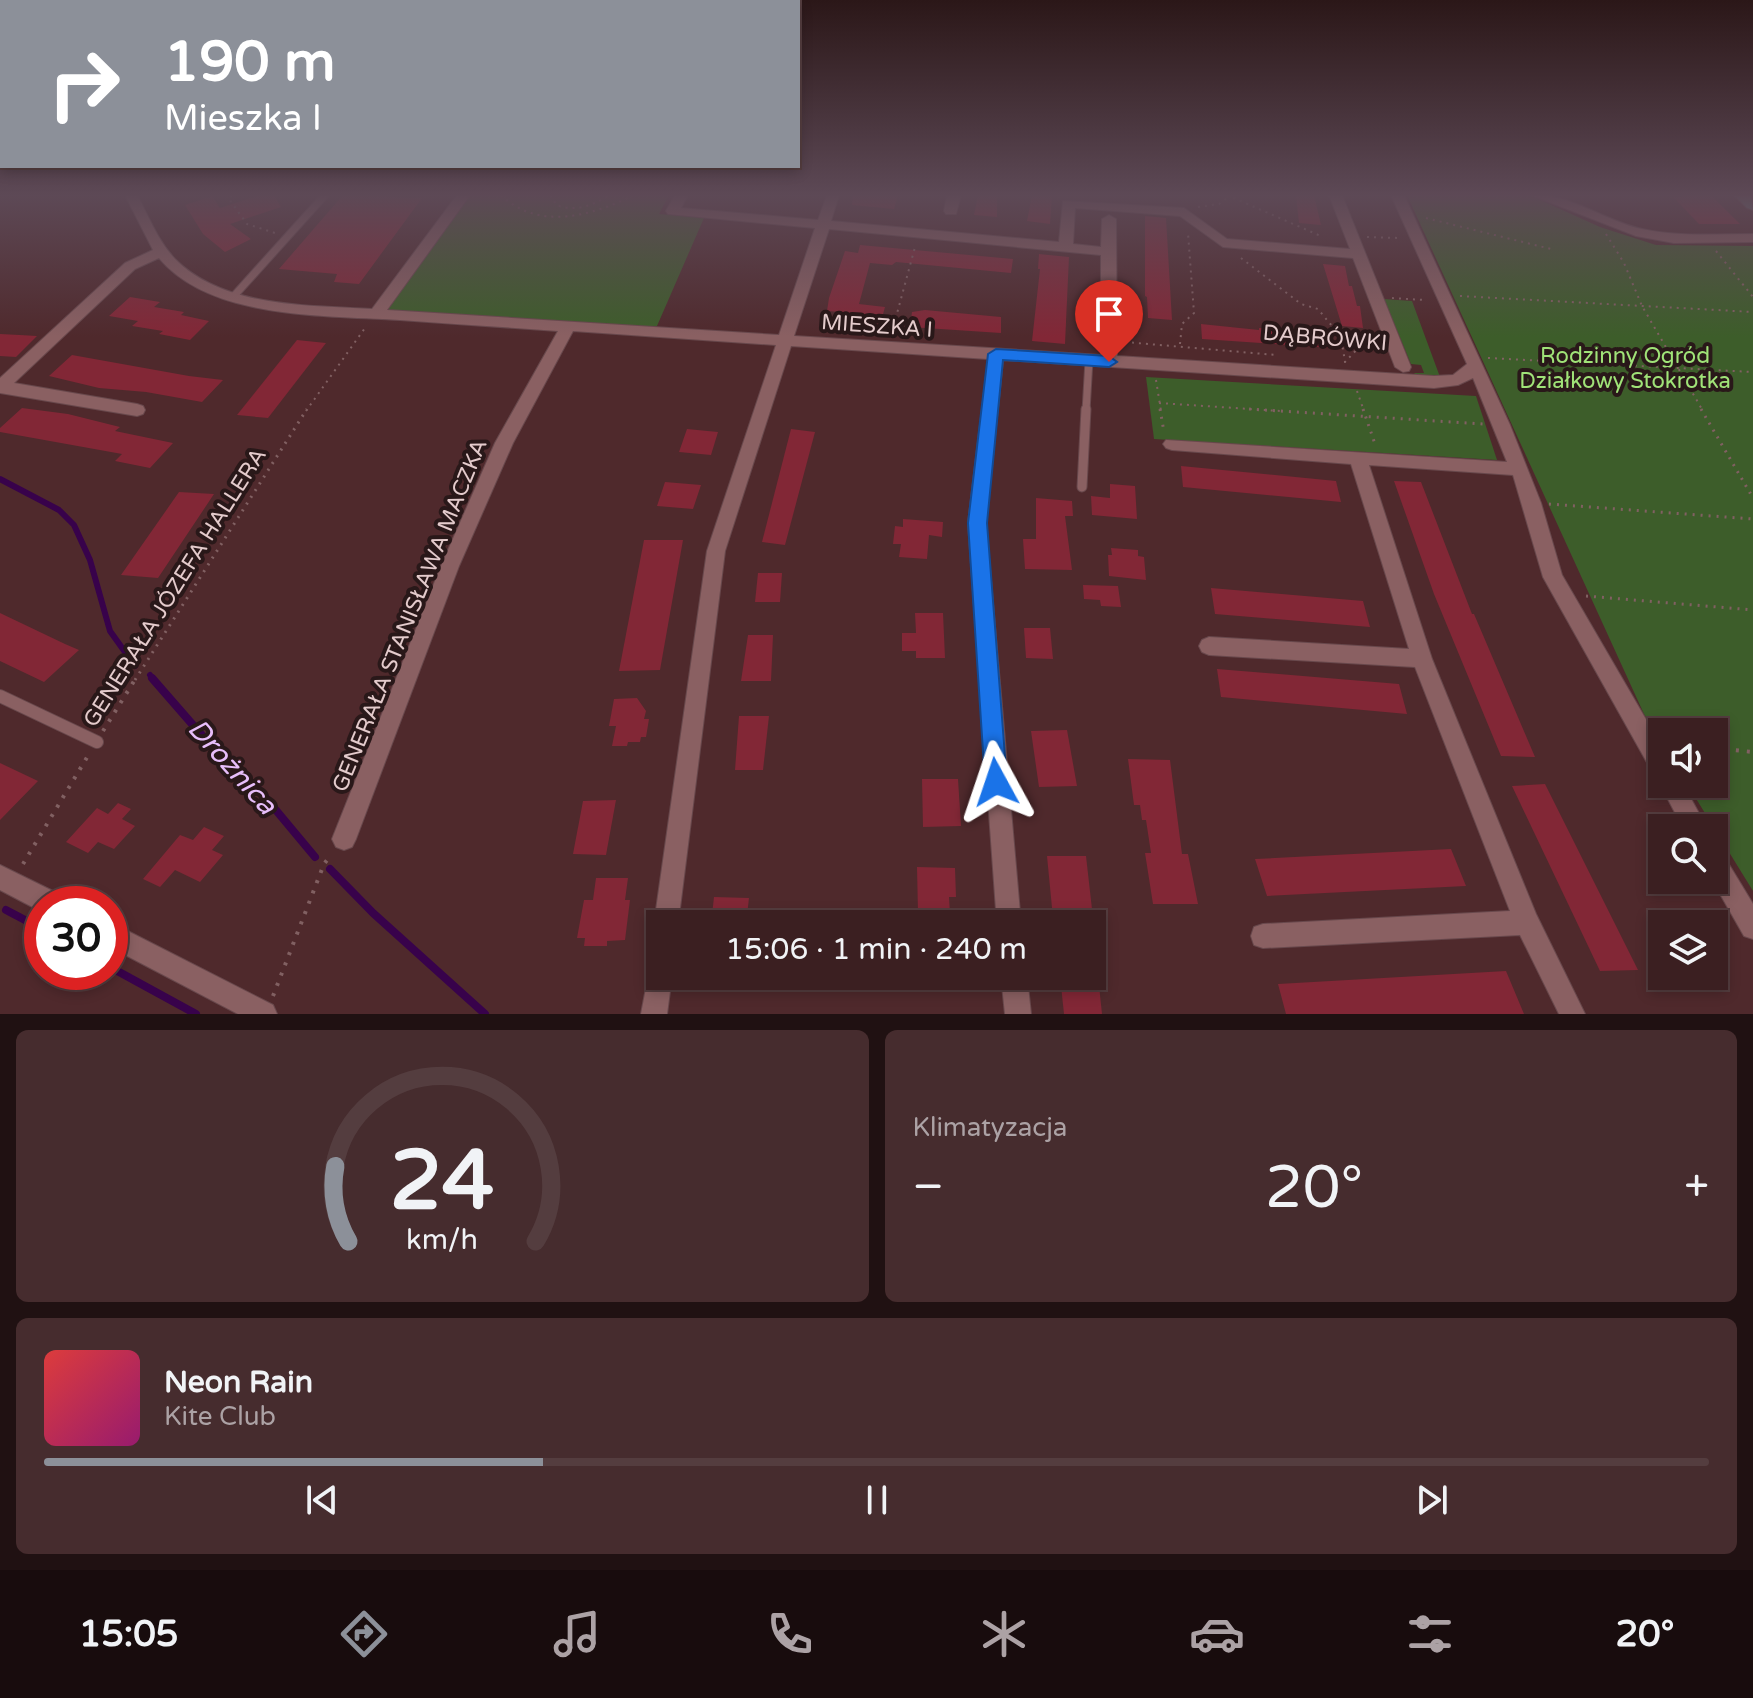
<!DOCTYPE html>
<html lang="pl">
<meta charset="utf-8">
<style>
:root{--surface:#3b1f21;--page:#462c2e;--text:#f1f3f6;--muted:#aca2a5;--line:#543d3f;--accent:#8c9099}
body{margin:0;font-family:"Varela Round",sans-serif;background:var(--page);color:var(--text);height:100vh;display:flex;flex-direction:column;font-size:30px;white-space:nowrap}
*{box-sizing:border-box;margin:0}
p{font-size:26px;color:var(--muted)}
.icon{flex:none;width:44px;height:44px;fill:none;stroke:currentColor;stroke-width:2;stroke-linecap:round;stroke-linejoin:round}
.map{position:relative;height:1014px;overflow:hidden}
.details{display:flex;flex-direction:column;gap:16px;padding:16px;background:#201112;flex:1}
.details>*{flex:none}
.banner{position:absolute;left:0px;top:0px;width:800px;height:168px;box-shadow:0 4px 12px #0003,0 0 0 2px var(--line);background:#8c9099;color:#fff;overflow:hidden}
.fabs{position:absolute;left:1648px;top:718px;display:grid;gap:16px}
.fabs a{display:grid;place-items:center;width:80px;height:80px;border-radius:0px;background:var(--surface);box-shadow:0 4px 12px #0003,0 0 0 2px var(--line);font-size:40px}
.speed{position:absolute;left:24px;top:886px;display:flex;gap:16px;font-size:40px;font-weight:700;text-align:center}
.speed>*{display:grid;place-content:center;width:104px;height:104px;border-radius:50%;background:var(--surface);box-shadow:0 4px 12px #0003,0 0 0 2px var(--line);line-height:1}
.speed .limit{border:12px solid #d22;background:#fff;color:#111}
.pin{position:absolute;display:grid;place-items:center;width:68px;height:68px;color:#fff;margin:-82px -34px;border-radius:50% 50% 50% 0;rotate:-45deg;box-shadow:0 0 8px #0007}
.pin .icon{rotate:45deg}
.me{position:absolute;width:88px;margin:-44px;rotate:355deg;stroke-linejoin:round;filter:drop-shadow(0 0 6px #0008)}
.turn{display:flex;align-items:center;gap:28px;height:168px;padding:0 32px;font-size:36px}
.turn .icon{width:104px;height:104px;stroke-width:2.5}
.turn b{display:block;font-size:56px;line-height:68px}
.big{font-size:60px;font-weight:600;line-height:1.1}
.details .tile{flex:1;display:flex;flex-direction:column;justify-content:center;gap:12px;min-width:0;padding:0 28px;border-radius:12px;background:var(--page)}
.details .dial{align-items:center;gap:0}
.dial svg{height:208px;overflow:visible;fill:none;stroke:var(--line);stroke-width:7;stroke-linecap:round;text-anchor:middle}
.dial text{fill:var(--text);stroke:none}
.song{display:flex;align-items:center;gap:24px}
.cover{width:96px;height:96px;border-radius:12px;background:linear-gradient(135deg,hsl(0 70% 55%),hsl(320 70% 35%))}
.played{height:8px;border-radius:4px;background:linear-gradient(90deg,var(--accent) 30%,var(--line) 30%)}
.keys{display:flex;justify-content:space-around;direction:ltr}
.heat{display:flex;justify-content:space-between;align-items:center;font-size:44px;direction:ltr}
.details .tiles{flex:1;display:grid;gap:16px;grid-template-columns:1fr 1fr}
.tile:last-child{grid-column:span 2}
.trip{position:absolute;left:646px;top:910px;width:460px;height:80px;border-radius:0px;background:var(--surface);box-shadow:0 4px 12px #0003,0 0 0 2px var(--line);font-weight:600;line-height:80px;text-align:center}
.menu{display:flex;height:128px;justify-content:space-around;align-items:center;background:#180c0d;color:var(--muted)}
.menu .icon{width:56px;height:56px}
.menu .selected{color:var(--accent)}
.menu b{font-size:36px;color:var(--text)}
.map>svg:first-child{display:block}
.green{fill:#3d5d2a}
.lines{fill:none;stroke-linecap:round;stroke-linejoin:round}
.stream-far1{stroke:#38024b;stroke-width:6}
.stream{stroke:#38024b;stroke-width:8}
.building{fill:#822736}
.service-far2-casing{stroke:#68484c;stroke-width:9}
.service-far1-casing{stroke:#68484c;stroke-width:11}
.service-casing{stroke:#68484c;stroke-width:14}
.minor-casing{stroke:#68484c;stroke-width:2}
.primary-casing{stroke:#68484c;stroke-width:2}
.path-far2{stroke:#816062;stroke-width:2;stroke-dasharray:2 5;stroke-linecap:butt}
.path-far1{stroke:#816062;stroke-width:3;stroke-dasharray:2 6;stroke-linecap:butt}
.path{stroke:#816062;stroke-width:4;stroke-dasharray:3 8;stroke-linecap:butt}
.service-far2{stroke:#8a6062;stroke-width:7}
.service-far1{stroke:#8a6062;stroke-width:9}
.service{stroke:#8a6062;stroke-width:12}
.minor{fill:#8a6062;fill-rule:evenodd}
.primary{fill:#638989;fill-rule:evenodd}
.route{fill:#1a73e8;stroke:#114b97;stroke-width:2}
.labels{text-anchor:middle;stroke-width:8;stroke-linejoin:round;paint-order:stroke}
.street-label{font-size:22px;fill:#e4cbcc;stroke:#291819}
.park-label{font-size:22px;fill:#a0e378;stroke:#291819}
.near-water-label{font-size:28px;font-style:italic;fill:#e7befa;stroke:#291819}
</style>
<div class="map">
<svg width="1753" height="1014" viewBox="0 0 1753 1014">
<rect width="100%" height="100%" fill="#4f292c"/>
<g class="green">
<path d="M462,195H669L659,214L704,218L657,326H568L375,315Z"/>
<path d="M1407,195H1529L1600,227L1656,245L1753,246V891L1687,784H1714V732H1662V743L1644,714Z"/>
<path d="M1384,299L1412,301L1440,377L1417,376L1414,373H1424L1421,365L1411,364Z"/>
<path d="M1146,377L1476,396L1497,460L1154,439Z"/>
</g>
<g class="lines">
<g class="stream-far1">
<path d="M0,479L59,510L74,525L90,560L110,631L135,666"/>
<path d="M150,675L154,680"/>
</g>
<g class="stream">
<path d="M152,678L206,740L260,791L315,857"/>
<path d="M330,869L373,913L485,1014"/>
<path d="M6,910L42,929"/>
<path d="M110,967L196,1014"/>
</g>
</g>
<g class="building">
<path d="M260,195H274L281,207L230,224L251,239L225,252L203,234L185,205L212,196L220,208Z"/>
<path d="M343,195L422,198L359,284L334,282L337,274L279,269Z"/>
<path d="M853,195H898L894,209L852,205Z"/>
<path d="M978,195H997V217L974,215Z"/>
<path d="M1032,195H1052L1050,224L1027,221Z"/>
<path d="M1296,195H1314L1321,225L1299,223Z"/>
<path d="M1680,195H1711L1740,224H1699L1673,197H1682Z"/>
<path d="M1145,216L1166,218L1172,320L1148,318L1147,297L1145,296Z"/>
<path d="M860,245L1013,259L1011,273L896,262L892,265L870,263L859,304L885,307L880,325L839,321L841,312L827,311L829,298L845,251L858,253Z"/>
<path d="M1039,254L1069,257L1065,344L1032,341L1040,269H1038Z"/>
<path d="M1323,264L1345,266L1349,286H1352L1357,306H1360L1363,328L1342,326Z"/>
<path d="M130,297L160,302L154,307L184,312L181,315L209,321L190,340L159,334L163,331L132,326L138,321L109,316Z"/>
<path d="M925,310L1001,317V333L910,327L912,312Z"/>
<path d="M1201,324L1259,330V328L1329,333L1332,348L1202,339Z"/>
<path d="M0,334L20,335L37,336L16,357L0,356Z"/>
<path d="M297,340L326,343L268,418L237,415Z"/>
<path d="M72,355L189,376L223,380L202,402L146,392L99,388L49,376Z"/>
<path d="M22,408L68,414L120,427L115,431L173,443L150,468L115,461L122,454L0,432V428Z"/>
<path d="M687,429L718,432L711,455L679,452Z"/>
<path d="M791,429L815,432L785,545L762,542Z"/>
<path d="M1181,466L1336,481L1341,502L1183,487Z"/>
<path d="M1394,481L1421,482L1472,614H1474L1535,757L1501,756L1434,594Z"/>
<path d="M665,482L701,485L693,509L657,506Z"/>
<path d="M1110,484L1135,486L1137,519L1092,515L1091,496L1110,498Z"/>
<path d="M179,492L214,494L158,578L121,575Z"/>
<path d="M1036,498L1072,501L1073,516H1065L1072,570L1025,569L1023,539H1036Z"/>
<path d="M903,519L943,522L942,537L929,535L927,559L899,557L901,544H893L895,526L903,527Z"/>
<path d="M644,540H683L660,670L619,671Z"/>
<path d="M1111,548L1138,550V556L1144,557L1146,580L1109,576L1108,555H1112Z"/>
<path d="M758,573H782L780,602H755Z"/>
<path d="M1083,585L1118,586L1121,607L1101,606L1100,600L1084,599Z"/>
<path d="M1211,588L1363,601L1370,627L1215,614Z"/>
<path d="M0,613L65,644L79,650L44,682L0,661Z"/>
<path d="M915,613H943L945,658H916V651H902V633H916Z"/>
<path d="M1024,628H1050L1053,659L1026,658Z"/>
<path d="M748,635H773L771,681H741Z"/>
<path d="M1217,669L1399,684L1407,714L1221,697Z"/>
<path d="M637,698L646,711L644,719H649L646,737H641L640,742H628L627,746H612L616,726H609L614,699Z"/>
<path d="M739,716H769L763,770H735Z"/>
<path d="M1067,730L1077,786L1039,787L1031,731Z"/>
<path d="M1128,759L1170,760L1182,854H1188L1198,904H1153L1145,853H1151L1146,820H1142L1140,805H1134Z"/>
<path d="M0,763L38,781L0,820Z"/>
<path d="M922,779H958L961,826L923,827Z"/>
<path d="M1545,784L1638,970L1600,971L1512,786Z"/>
<path d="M616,800L606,855L573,854L583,801Z"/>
<path d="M118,803L131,809L122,819L135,826L114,849L98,842L88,853L66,842L97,808L108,814Z"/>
<path d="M204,827L224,836L212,850L223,855L200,882L175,870L160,887L143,879L180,835L193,840Z"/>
<path d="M1451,849L1466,886L1267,896L1255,859Z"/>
<path d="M1047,856H1086L1093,918H1053Z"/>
<path d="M917,867L955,868L956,897H949L950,914L918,913Z"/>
<path d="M596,878H628L625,900H630L625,940L607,941V946H584L585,938H577L584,900H593Z"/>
<path d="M714,897L749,898L746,924H711Z"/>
<path d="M1506,971L1524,1014H1286L1278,984Z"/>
<path d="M1060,976H1098L1102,1014H1064Z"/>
</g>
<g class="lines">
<defs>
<g id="service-far2">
<path d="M233,297L325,195"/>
<path d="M1086,411L1089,360"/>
</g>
<path id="service-far1" d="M1082,487L1086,409"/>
<path id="service" d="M0,696L97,742"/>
<g id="minor">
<path d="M125,195H137C149,217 158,241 175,259C224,308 308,305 372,309L457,195H470L387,310L779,335L815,228L668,214L666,211L675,195H688L681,208L818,220L827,195H839L831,221L1059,242L1063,201L1184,208L1227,239L1350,249L1329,195H1342L1411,367L1409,371L1403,372L1395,367L1353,258L1223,247L1180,216L1075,208L1073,244L1101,247L1102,219L1109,215L1116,219L1117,356L1434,376L1453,375L1467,364L1391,195H1404L1510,425L1541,503L1562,575L1662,747V778L1654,775L1543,577L1513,475L1369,465L1432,659L1536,914L1585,1014H1559L1520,935L1263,948L1254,945L1251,936L1254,927L1263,924L1510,911L1415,667L1209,655L1202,652L1199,646L1202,640L1209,637L1409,649L1351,464L1172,450L1166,448L1163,444L1166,440L1507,462L1473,378L1458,385L1434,388L1003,360L986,523L1021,924H997L968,523L988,359L791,346L725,551L678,924H660V934L654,924L707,551L776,345L573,331L513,443L459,566L356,839L352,847L344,850L336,847L332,839L441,566L495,443L558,331C505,327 452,324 400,320C326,315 211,320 159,258L135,269L14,383L137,404L143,406L145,410L143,414L137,416L0,393V378L125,263L153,250ZM829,229L1101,255V355L794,336Z"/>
<path d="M947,195H961L956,214H946L944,211Z"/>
<path d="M1531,195C1570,193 1605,221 1642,229C1679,237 1716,234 1753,234V242L1674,243L1636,236Z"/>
<path d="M1662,779V784H1683L1707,828H1683L1660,784Z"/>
<path d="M1714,849L1722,853L1753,904V939L1744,936L1712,880Z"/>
<path d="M0,865L61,895L64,904H42V912L0,890Z"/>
<path d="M110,922L273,1005L277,1014H238L110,947Z"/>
<path d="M660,958V976H672L667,1014H641L651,962Z"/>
<path d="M1001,976H1027L1031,1014H1005Z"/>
</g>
<path id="primary" d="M1734,195H1751L1753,210L1747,208Z"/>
</defs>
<use href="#service-far2" class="service-far2-casing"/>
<use href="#service-far1" class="service-far1-casing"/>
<use href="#service" class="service-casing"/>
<use href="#minor" class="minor-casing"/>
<use href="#primary" class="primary-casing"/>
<g class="path-far2">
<path d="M232,195L229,199L247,224L275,233"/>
<path d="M501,195C538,231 592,216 634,195"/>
<path d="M551,195L556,205C576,212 592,206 609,195"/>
<path d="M1227,195L1323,237"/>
<path d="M1198,207L1219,204L1231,195"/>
<path d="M1426,218L1555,250"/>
<path d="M1606,234L1624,263L1642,306L1703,411"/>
<path d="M1367,237L1400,238"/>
<path d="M1716,251L1753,297"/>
<path d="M1241,258L1301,304L1318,309L1341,337L1345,362L1362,344L1374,338"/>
<path d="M1460,296L1753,312"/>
<path d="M1392,298L1424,300"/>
<path d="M892,332L915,247"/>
<path d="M1125,342L1276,355"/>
<path d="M1180,344L1182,324L1194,313L1188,233"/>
<path d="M1488,358L1753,372"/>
<path d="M1156,380L1161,411"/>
<path d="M1357,391L1364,411"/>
<path d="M1159,403L1280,411"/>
<path d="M306,411L365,328"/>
</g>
<g class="path-far1">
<path d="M1160,409L1164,432"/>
<path d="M1249,409L1483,424"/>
<path d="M1363,409L1375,444"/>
<path d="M1701,409L1753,498"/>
<path d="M1549,504L1753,519"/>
<path d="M1586,596L1753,610"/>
<path d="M135,680L307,409"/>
</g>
<g class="path">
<path d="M103,731L136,678"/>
<path d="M1714,748L1753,752"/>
<path d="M23,864L89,754"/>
<path d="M273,996L324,864L331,855"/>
</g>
<use href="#service-far2" class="service-far2"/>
<use href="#service-far1" class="service-far1"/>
<use href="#service" class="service"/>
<use href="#minor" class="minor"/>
<use href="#primary" class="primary"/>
</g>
<linearGradient id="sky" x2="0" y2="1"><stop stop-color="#2b1718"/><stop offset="0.58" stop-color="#5d4956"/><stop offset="1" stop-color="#5d4956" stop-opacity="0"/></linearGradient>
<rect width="1753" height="337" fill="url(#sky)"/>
<path class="route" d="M996,349L1109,356L1117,362L1109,367L1003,360L987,523L1007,782L1004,790L996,793L988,790L985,782L968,523L988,354Z"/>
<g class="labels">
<g class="street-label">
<text transform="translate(877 325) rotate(4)" y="8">MIESZKA I</text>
<text transform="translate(1325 337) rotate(5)" y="8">DĄBRÓWKI</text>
<text transform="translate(174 587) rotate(-58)" y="8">GENERAŁA JÓZEFA HALLERA</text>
<text transform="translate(409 615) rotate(-68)" y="8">GENERAŁA STANISŁAWA MACZKA</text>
</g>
<g class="park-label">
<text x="1625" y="363">Rodzinny Ogród<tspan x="1625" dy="25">Działkowy Stokrotka</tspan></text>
</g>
<g class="near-water-label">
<text transform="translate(233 766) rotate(48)" y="10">Drożnica</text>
</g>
</g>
</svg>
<div class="fabs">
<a><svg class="icon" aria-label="sound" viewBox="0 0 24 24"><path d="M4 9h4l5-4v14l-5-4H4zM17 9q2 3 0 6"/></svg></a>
<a><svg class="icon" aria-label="search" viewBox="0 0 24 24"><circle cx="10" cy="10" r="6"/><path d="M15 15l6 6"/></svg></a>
<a><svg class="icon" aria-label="layers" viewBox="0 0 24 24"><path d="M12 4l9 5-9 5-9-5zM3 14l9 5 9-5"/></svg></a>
</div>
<div class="speed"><div class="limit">30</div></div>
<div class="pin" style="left:1109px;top:362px;background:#d93025"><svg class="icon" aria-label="arrive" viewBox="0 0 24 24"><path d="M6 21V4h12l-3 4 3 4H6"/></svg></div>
<svg class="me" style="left:996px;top:782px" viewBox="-20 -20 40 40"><path d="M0-17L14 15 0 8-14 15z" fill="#1a73e8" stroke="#fff" stroke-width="4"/></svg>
<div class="trip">15:06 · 1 min · 240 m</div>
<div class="banner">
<div class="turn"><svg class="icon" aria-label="right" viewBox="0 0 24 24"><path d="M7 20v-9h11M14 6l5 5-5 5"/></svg><div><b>190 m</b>Mieszka I</div></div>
</div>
</div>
<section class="details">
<div class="tiles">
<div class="tile dial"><svg viewBox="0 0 100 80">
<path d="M14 69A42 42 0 1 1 86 69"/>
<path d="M14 69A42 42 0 0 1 9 40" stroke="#8c9099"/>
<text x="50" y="56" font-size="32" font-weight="700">24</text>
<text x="50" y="72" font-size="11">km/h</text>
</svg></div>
<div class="tile"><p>Klimatyzacja</p>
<div class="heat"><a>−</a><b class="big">20°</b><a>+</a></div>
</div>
<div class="tile">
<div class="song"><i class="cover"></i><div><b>Neon Rain</b><p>Kite Club</p></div></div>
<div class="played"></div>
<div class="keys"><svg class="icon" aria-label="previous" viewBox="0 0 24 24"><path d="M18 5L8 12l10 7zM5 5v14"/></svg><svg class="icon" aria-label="pause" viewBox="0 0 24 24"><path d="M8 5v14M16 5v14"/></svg><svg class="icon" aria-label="next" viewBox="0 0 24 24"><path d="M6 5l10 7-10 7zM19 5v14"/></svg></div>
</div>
</div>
</section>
<nav class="menu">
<b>15:05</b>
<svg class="icon selected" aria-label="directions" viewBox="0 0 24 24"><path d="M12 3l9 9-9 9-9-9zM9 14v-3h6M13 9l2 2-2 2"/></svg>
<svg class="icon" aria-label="music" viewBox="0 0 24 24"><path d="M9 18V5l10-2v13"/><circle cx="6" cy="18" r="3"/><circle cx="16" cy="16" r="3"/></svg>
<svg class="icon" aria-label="phone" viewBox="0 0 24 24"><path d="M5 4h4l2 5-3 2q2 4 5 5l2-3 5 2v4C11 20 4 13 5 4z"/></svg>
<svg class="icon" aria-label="climate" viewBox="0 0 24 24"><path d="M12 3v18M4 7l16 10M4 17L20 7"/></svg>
<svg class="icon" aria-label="car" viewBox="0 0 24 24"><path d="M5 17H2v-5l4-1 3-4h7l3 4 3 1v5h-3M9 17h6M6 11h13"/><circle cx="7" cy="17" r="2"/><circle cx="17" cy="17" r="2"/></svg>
<svg class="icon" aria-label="filters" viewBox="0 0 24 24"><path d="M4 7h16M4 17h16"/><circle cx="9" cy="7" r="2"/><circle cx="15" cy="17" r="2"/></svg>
<b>20°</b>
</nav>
